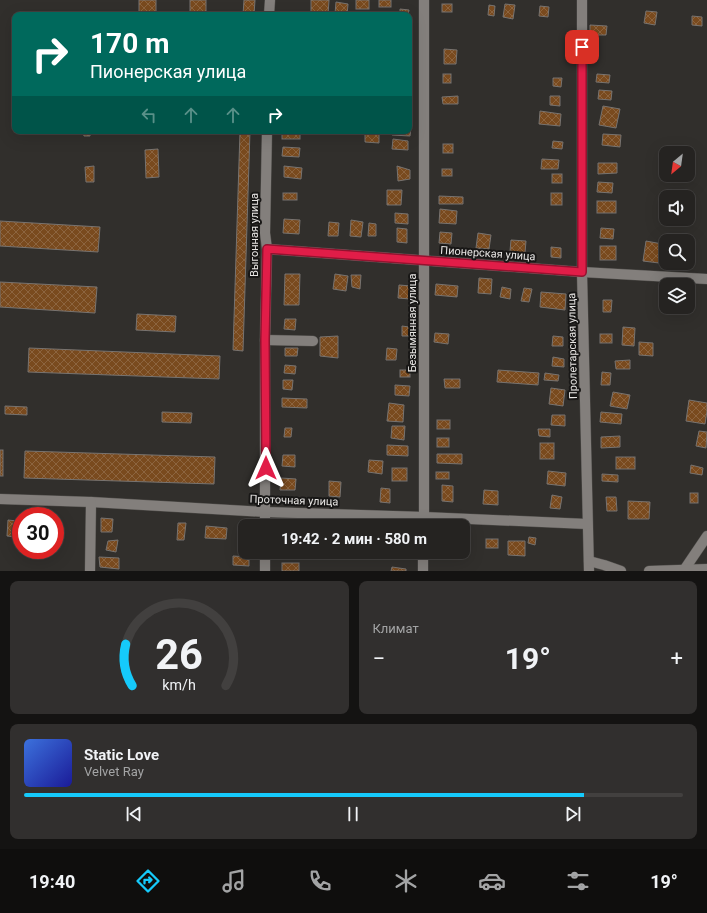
<!DOCTYPE html>
<html lang="ru">
<meta charset="utf-8">
<style>
:root{--surface:#252321;--page:#312f2e;--text:#f1f3f6;--muted:#a3a4a5;--line:#42403f;--accent:#15cafb}
body{margin:0;font-family:Roboto,sans-serif;background:var(--page);color:var(--text);height:100vh;display:flex;flex-direction:column;font-size:15px;white-space:nowrap}
*{box-sizing:border-box;margin:0}
p{font-size:13px;color:var(--muted)}
.icon{flex:none;width:22px;height:22px;fill:none;stroke:currentColor;stroke-width:2;stroke-linecap:round;stroke-linejoin:round}
.map{position:relative;height:571px;overflow:hidden}
.side{display:flex;flex-direction:column;gap:10px;padding:10px;background:#141312;flex:1}
.side>*{flex:none}
.top-card{position:absolute;left:12px;top:12px;width:400px;height:122px;border-radius:8px;box-shadow:0 4px 16px #0002,0 0 0 1px var(--line);background:#00695c;color:#fff;overflow:hidden}
.needle{width:26px;rotate:209deg}
.buttons{position:absolute;left:659px;top:146px;display:grid;gap:8px}
.buttons a{display:grid;place-items:center;width:36px;height:36px;border-radius:8px;background:var(--surface);box-shadow:0 4px 16px #0002,0 0 0 1px var(--line);font-size:20px}
.speed{position:absolute;left:12px;top:507px;display:flex;gap:8px;font-size:20px;font-weight:700;text-align:center}
.speed>*{display:grid;place-content:center;width:52px;height:52px;border-radius:50%;background:var(--surface);box-shadow:0 4px 16px #0002,0 0 0 1px var(--line);line-height:1}
.speed .limit{border:6px solid #d22;background:#fff;color:#111}
.pin{position:absolute;display:grid;place-items:center;width:34px;height:34px;color:#fff;margin:-17px;border-radius:8px;box-shadow:0 2px 6px #0006}
.me{position:absolute;width:44px;margin:-22px;rotate:0deg;stroke-linejoin:round;filter:drop-shadow(0 0 3px #0008)}
.turn{display:flex;align-items:center;gap:14px;height:84px;padding:0 12px;font-size:18px}
.turn .icon{width:52px;height:52px;stroke-width:2.5}
.turn b{display:block;font-size:28px;line-height:34px}
.lanes{display:flex;align-items:center;height:38px;padding:0 12px;background:#0003;justify-content:center;gap:20px;direction:ltr}
.lanes .off{opacity:.35}
.big{font-size:30px;font-weight:700;line-height:1.1}
.side .card{flex:1;display:flex;flex-direction:column;justify-content:center;gap:6px;min-width:0;padding:0 14px;border-radius:8px;background:var(--page)}
.side .dial{align-items:center;gap:0}
.dial svg{height:104px;overflow:visible;fill:none;stroke:var(--line);stroke-width:7;stroke-linecap:round;text-anchor:middle}
.dial text{fill:var(--text);stroke:none}
.song{display:flex;align-items:center;gap:12px}
.cover{width:48px;height:48px;border-radius:6px;background:linear-gradient(135deg,hsl(220 70% 55%),hsl(240 70% 35%))}
.played{height:4px;border-radius:2px;background:linear-gradient(90deg,var(--accent) 85%,var(--line) 85%)}
.keys{display:flex;justify-content:space-around;direction:ltr}
.heat{display:flex;justify-content:space-between;align-items:center;font-size:22px;direction:ltr}
.side .tiles{flex:1;display:grid;gap:10px;grid-template-columns:1fr 1fr}
.card:last-child{grid-column:span 2}
.trip{position:absolute;left:238px;top:519px;width:232px;height:40px;border-radius:8px;background:var(--surface);box-shadow:0 4px 16px #0002,0 0 0 1px var(--line);font-weight:700;line-height:40px;text-align:center}
.menu{display:flex;height:64px;justify-content:space-around;align-items:center;background:#0f0e0d;color:var(--muted)}
.menu .icon{width:28px;height:28px}
.menu .active{color:var(--accent)}
.menu b{font-size:18px;color:var(--text)}
.map>svg:first-child{display:block}
.building{fill:url(#building-cross-hatch);stroke:#777370}
.lines{fill:none;stroke-linecap:round;stroke-linejoin:round}
.minor-casing{stroke:#4f4d4a;stroke-width:11}
.minor{stroke:#837f7c;stroke-width:10}
.route-casing{stroke:#92132f;stroke-width:10}
.route{stroke:#e11d48;stroke-width:7}
.labels{text-anchor:middle;stroke-width:4;stroke-linejoin:round;paint-order:stroke}
.street-label{font-size:11px;fill:#e8e6e4;stroke:#181716}
</style>
<div class="map">
<svg width="707" height="571" viewBox="0 0 707 571">
<defs>
<pattern id="building-cross-hatch" width="8" height="8" patternUnits="userSpaceOnUse"><rect width="8" height="8" fill="#794a1e"/><path d="M0 0l8 8M0 8l8-8" fill="none" stroke="#8c643f"/></pattern>
</defs>
<rect width="100%" height="100%" fill="#312f2c"/>
<g class="building">
<rect x="139" y="0" width="17" height="15"/>
<rect x="190" y="0" width="16" height="15"/>
<path d="M244,0H255L254,15H243Z"/>
<path d="M311,0H329L328,15H311Z"/>
<rect x="356" y="0" width="13" height="9"/>
<rect x="379" y="0" width="12" height="7"/>
<path d="M336,2L348,4L347,15L335,14Z"/>
<rect x="442" y="4" width="10" height="8"/>
<path d="M505,4L515,5L513,19L503,17Z"/>
<path d="M489,5L495,6L494,16L488,15Z"/>
<path d="M540,6L549,7L548,17L539,16Z"/>
<path d="M400,9L409,10L408,15H400Z"/>
<path d="M646,11L657,12L655,25L644,23Z"/>
<path d="M692,16L702,17V26L692,25Z"/>
<path d="M590,25L607,26L606,35H590Z"/>
<path d="M444,49L457,50L456,64H444Z"/>
<rect x="443" y="74" width="8" height="9"/>
<path d="M597,74L610,75L609,83L596,82Z"/>
<path d="M553,78H562L561,87L553,86Z"/>
<path d="M599,90L612,91L611,100L598,99Z"/>
<path d="M458,96V104H443L442,97Z"/>
<path d="M550,96H560V106L550,105Z"/>
<path d="M603,106L620,109L616,128L599,125Z"/>
<path d="M540,111L561,114L560,126L539,124Z"/>
<path d="M409,127H411L410,136L392,135V131H409Z"/>
<path d="M83,131H90V136H84Z"/>
<path d="M240,131H250L243,351L233,350Z"/>
<rect x="282" y="131" width="18" height="8"/>
<path d="M365,131H379V143L365,142Z"/>
<path d="M603,134L621,135L620,147L602,145Z"/>
<path d="M393,139L408,141V150L392,149Z"/>
<path d="M553,141L563,142L562,149L552,148Z"/>
<rect x="443" y="144" width="10" height="9"/>
<path d="M283,147L300,148L299,157L282,156Z"/>
<path d="M158,149L159,177L146,178L145,150Z"/>
<path d="M542,159L559,160L558,169H541Z"/>
<path d="M598,163H617V173L598,174Z"/>
<path d="M94,166V182H86L85,167Z"/>
<path d="M284,166L302,168L301,179L284,177Z"/>
<path d="M397,166L410,170V179L398,181Z"/>
<rect x="442" y="169" width="10" height="7"/>
<rect x="552" y="174" width="10" height="9"/>
<path d="M598,182L613,183L612,193L597,192Z"/>
<path d="M387,190H402L401,205H387Z"/>
<rect x="283" y="193" width="14" height="7"/>
<rect x="551" y="193" width="11" height="12"/>
<path d="M439,196L463,197V204H439Z"/>
<rect x="597" y="201" width="19" height="12"/>
<path d="M440,209L457,211L456,224L439,223Z"/>
<path d="M395,213L408,214V224L395,223Z"/>
<path d="M284,219L300,220L299,234L283,233Z"/>
<path d="M351,220L363,222L361,237L350,236Z"/>
<path d="M0,221L100,227L98,252L0,246Z"/>
<path d="M329,222L339,223L338,236H328Z"/>
<path d="M369,223L376,224V236H368Z"/>
<path d="M397,228L407,229V243L397,242Z"/>
<path d="M601,228L614,229L613,239L600,238Z"/>
<path d="M440,232L452,233L451,244L439,243Z"/>
<path d="M478,233L491,235L489,249L476,248Z"/>
<path d="M511,240L526,241L525,253L510,251Z"/>
<path d="M646,241L662,244L659,263L643,261Z"/>
<rect x="600" y="246" width="16" height="14"/>
<path d="M688,246L693,247L692,263H687Z"/>
<path d="M551,247L561,248V258L551,257Z"/>
<path d="M285,274H300L299,305H284Z"/>
<path d="M335,274L348,276L346,291L333,289Z"/>
<path d="M351,275H361L360,289L352,287Z"/>
<path d="M479,278L492,279L491,294L478,293Z"/>
<path d="M0,282L97,287L95,313L0,307Z"/>
<path d="M436,284L458,286L457,297L435,295Z"/>
<path d="M399,285L411,286L410,299L398,298Z"/>
<path d="M502,287L511,289L510,299L500,297Z"/>
<path d="M524,288L532,289L529,302L521,301Z"/>
<path d="M541,292L566,294L565,310L540,307Z"/>
<path d="M603,300H612L611,312H603Z"/>
<path d="M667,307H686L685,314L666,312Z"/>
<path d="M137,314L176,316L175,332L136,330Z"/>
<path d="M285,319H296L295,330L284,329Z"/>
<path d="M402,326L409,327V336H402Z"/>
<path d="M623,327L635,328L634,346L622,345Z"/>
<path d="M435,333L449,334L448,344L434,342Z"/>
<rect x="600" y="334" width="12" height="9"/>
<path d="M338,336V358L320,356V337Z"/>
<path d="M553,336L563,337V346H552Z"/>
<path d="M639,342L653,343V356L639,355Z"/>
<path d="M29,348L220,356L219,379L28,372Z"/>
<path d="M285,348H298L297,356H285Z"/>
<path d="M387,348L397,349L396,360H386Z"/>
<path d="M553,357L564,359V367L552,366Z"/>
<path d="M630,360V369H616L615,361Z"/>
<path d="M285,365L296,366L295,374L284,373Z"/>
<rect x="400" y="370" width="10" height="7"/>
<path d="M498,370L539,373L538,385L497,382Z"/>
<path d="M602,372L611,373L610,385H601Z"/>
<path d="M545,373L559,375L558,381L544,380Z"/>
<path d="M444,379H460V388H445Z"/>
<path d="M283,380H293L292,390L283,389Z"/>
<path d="M395,385L410,386L409,396L395,395Z"/>
<path d="M551,388L565,390L563,406L549,404Z"/>
<path d="M613,392L630,395L627,409L610,406Z"/>
<path d="M282,398L307,399V408L282,407Z"/>
<path d="M689,400L707,403V411L705,424L686,421Z"/>
<path d="M389,403L404,405L403,422L387,421Z"/>
<path d="M5,406L27,407V415L5,414Z"/>
<path d="M162,412L192,413L191,423L162,422Z"/>
<path d="M601,412L622,414L621,424L600,422Z"/>
<path d="M552,415H565V426L551,425Z"/>
<rect x="437" y="420" width="13" height="9"/>
<path d="M392,426H405L404,440L391,438Z"/>
<path d="M285,428H292L291,437H284Z"/>
<path d="M538,429H550V437L539,436Z"/>
<path d="M699,431L707,432L706,448L696,446Z"/>
<path d="M620,436V447L601,448V437Z"/>
<rect x="437" y="438" width="12" height="9"/>
<rect x="540" y="443" width="14" height="16"/>
<path d="M387,445L408,446V456L387,455Z"/>
<rect x="0" y="450" width="3" height="26"/>
<path d="M25,451L215,457L214,484L24,478Z"/>
<path d="M437,454H462V464L437,463Z"/>
<path d="M283,455H295V467L282,466Z"/>
<rect x="616" y="457" width="19" height="12"/>
<path d="M369,460L383,461L382,474L368,472Z"/>
<path d="M691,465L703,468L702,475L690,473Z"/>
<rect x="392" y="468" width="15" height="13"/>
<path d="M548,471L566,473L565,486L547,484Z"/>
<rect x="436" y="472" width="13" height="7"/>
<path d="M602,474L618,475V482L602,481Z"/>
<path d="M281,478L296,479L295,490H280Z"/>
<path d="M329,481L341,482L340,497L329,496Z"/>
<path d="M442,485L453,486V502L442,501Z"/>
<path d="M381,488L390,489V503L380,502Z"/>
<path d="M484,490L498,491V505L483,504Z"/>
<rect x="690" y="493" width="8" height="10"/>
<path d="M552,495L562,497L560,509L550,508Z"/>
<path d="M606,497H616L617,511H607Z"/>
<path d="M628,501L650,502L649,519H628Z"/>
<path d="M101,518L113,519L112,532H101Z"/>
<path d="M8,520L17,521L16,537L7,536Z"/>
<path d="M55,522L59,523L58,537H55Z"/>
<path d="M178,523H186L184,540H177Z"/>
<path d="M206,526L227,528L226,539L205,538Z"/>
<path d="M529,537L536,538L535,545L528,543Z"/>
<rect x="486" y="539" width="12" height="9"/>
<path d="M118,540L116,552L106,550L108,541Z"/>
<path d="M508,541H525V556L508,555Z"/>
<path d="M282,552H295V555L282,554Z"/>
<path d="M396,552H408V555L396,554Z"/>
<path d="M437,552H450V559L436,557Z"/>
<path d="M233,556L249,557V566L233,565Z"/>
<path d="M99,557L119,558V569L100,567Z"/>
<rect x="282" y="563" width="17" height="8"/>
<path d="M392,567L406,569V571H391Z"/>
</g>
<g class="lines">
<defs>
<g id="minor">
<path d="M582,0V272L589,571"/>
<path d="M269,15L270,0"/>
<path d="M267,249L582,272L707,279"/>
<path d="M265,340L313,341"/>
<path d="M0,499L91,502L266,512L424,517L587,524"/>
<path d="M265,526V340L267,249L265,233L267,131"/>
<path d="M424,526V0"/>
<path d="M589,561L604,565L621,571"/>
<path d="M684,570L707,536"/>
<path d="M90,571L91,502"/>
<path d="M265,571V552"/>
<path d="M423,571V552"/>
<path d="M649,571L707,569"/>
</g>
</defs>
<use href="#minor" class="minor-casing"/>
<use href="#minor" class="minor"/>
</g>
<g class="lines">
<defs>
<path id="route" d="M266,468L265,340L267,249L582,272V47"/>
</defs>
<use href="#route" class="route-casing"/>
<use href="#route" class="route"/>
</g>
<g class="labels">
<g class="street-label">
<text transform="translate(254 235) rotate(-90)" y="4">Выгонная улица</text>
<text transform="translate(488 253) rotate(4)" y="4">Пионерская улица</text>
<text transform="translate(412 323) rotate(-90)" y="4">Безымянная улица</text>
<text transform="translate(572 346) rotate(-91)" y="4">Пролетарская улица</text>
<text transform="translate(294 500) rotate(2)" y="4">Проточная улица</text>
</g>
</g>
</svg>
<div class="buttons">
<a><svg class="needle" viewBox="-14 -14 28 28"><path d="M0-13l5 13h-10z" fill="#e53935"/><path d="M0 13l5-13h-10z" fill="#a3a4a5"/></svg></a>
<a><svg class="icon" aria-label="sound" viewBox="0 0 24 24"><path d="M4 9h4l5-4v14l-5-4H4zM17 9q2 3 0 6"/></svg></a>
<a><svg class="icon" aria-label="search" viewBox="0 0 24 24"><circle cx="10" cy="10" r="6"/><path d="M15 15l6 6"/></svg></a>
<a><svg class="icon" aria-label="layers" viewBox="0 0 24 24"><path d="M12 4l9 5-9 5-9-5zM3 14l9 5 9-5"/></svg></a>
</div>
<div class="speed"><div class="limit">30</div></div>
<div class="pin" style="left:582px;top:47px;background:#d93025"><svg class="icon" aria-label="arrive" viewBox="0 0 24 24"><path d="M6 21V4h12l-3 4 3 4H6"/></svg></div>
<svg class="me" style="left:266px;top:468px" viewBox="-20 -20 40 40"><path d="M0-17L14 15 0 8-14 15z" fill="#e11d48" stroke="#fff" stroke-width="4"/></svg>
<div class="trip">19:42 · 2 мин · 580 m</div>
<div class="top-card">
<div class="turn"><svg class="icon" aria-label="right" viewBox="0 0 24 24"><path d="M7 20v-9h11M14 6l5 5-5 5"/></svg><div><b>170 m</b>Пионерская улица</div></div>
<div class="lanes"><svg class="icon off" aria-label="left" viewBox="0 0 24 24"><path d="M17 20v-9H6M10 6l-5 5 5 5"/></svg><svg class="icon off" aria-label="ahead" viewBox="0 0 24 24"><path d="M12 20V5M6 11l6-6 6 6"/></svg><svg class="icon off" aria-label="ahead" viewBox="0 0 24 24"><path d="M12 20V5M6 11l6-6 6 6"/></svg><svg class="icon" aria-label="right" viewBox="0 0 24 24"><path d="M7 20v-9h11M14 6l5 5-5 5"/></svg></div>
</div>
</div>
<section class="side">
<div class="tiles">
<div class="card dial"><svg viewBox="0 0 100 80">
<path d="M14 69A42 42 0 1 1 86 69"/>
<path d="M14 69A42 42 0 0 1 9 37" stroke="#15cafb"/>
<text x="50" y="56" font-size="32" font-weight="700">26</text>
<text x="50" y="72" font-size="11">km/h</text>
</svg></div>
<div class="card"><p>Климат</p>
<div class="heat"><a>−</a><b class="big">19°</b><a>+</a></div>
</div>
<div class="card">
<div class="song"><i class="cover"></i><div><b>Static Love</b><p>Velvet Ray</p></div></div>
<div class="played"></div>
<div class="keys"><svg class="icon" aria-label="previous" viewBox="0 0 24 24"><path d="M18 5L8 12l10 7zM5 5v14"/></svg><svg class="icon" aria-label="pause" viewBox="0 0 24 24"><path d="M8 5v14M16 5v14"/></svg><svg class="icon" aria-label="next" viewBox="0 0 24 24"><path d="M6 5l10 7-10 7zM19 5v14"/></svg></div>
</div>
</div>
</section>
<nav class="menu">
<b>19:40</b>
<svg class="icon active" aria-label="directions" viewBox="0 0 24 24"><path d="M12 3l9 9-9 9-9-9zM9 14v-3h6M13 9l2 2-2 2"/></svg>
<svg class="icon" aria-label="music" viewBox="0 0 24 24"><path d="M9 18V5l10-2v13"/><circle cx="6" cy="18" r="3"/><circle cx="16" cy="16" r="3"/></svg>
<svg class="icon" aria-label="phone" viewBox="0 0 24 24"><path d="M5 4h4l2 5-3 2q2 4 5 5l2-3 5 2v4C11 20 4 13 5 4z"/></svg>
<svg class="icon" aria-label="climate" viewBox="0 0 24 24"><path d="M12 3v18M4 7l16 10M4 17L20 7"/></svg>
<svg class="icon" aria-label="car" viewBox="0 0 24 24"><path d="M5 17H2v-5l4-1 3-4h7l3 4 3 1v5h-3M9 17h6M6 11h13"/><circle cx="7" cy="17" r="2"/><circle cx="17" cy="17" r="2"/></svg>
<svg class="icon" aria-label="filters" viewBox="0 0 24 24"><path d="M4 7h16M4 17h16"/><circle cx="9" cy="7" r="2"/><circle cx="15" cy="17" r="2"/></svg>
<b>19°</b>
</nav>
